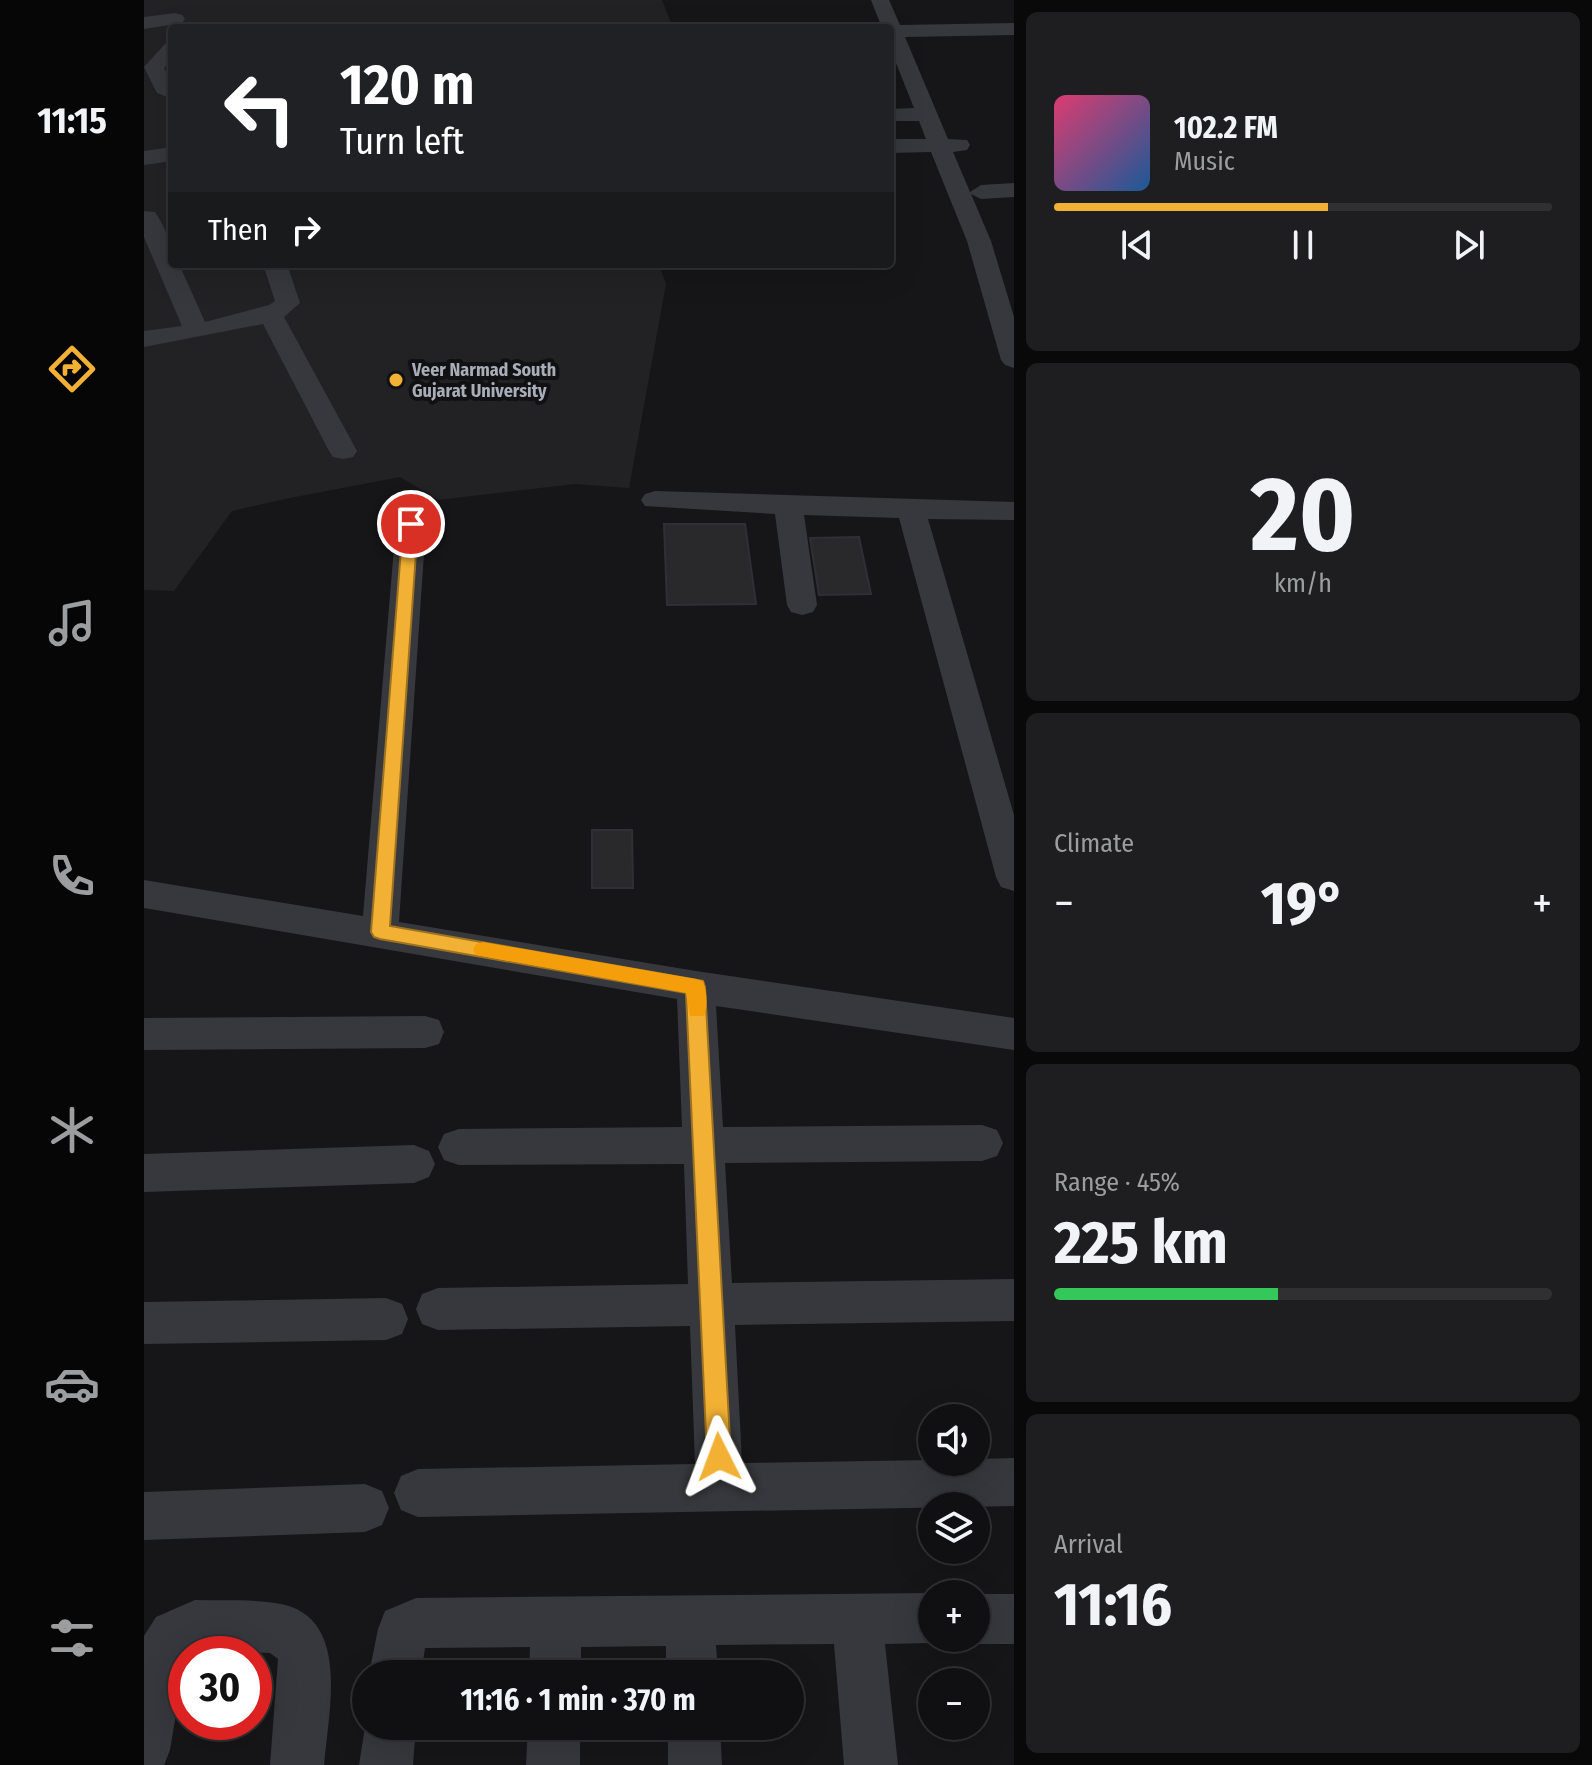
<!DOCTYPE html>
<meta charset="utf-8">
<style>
:root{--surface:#101012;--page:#1e1e20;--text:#f1f3f6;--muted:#9c9d9f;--line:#303032;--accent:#f2b134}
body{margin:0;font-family:"Fira Sans Condensed",sans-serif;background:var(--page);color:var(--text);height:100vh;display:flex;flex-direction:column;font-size:30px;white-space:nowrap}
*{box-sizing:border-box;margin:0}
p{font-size:26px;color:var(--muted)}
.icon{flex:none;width:44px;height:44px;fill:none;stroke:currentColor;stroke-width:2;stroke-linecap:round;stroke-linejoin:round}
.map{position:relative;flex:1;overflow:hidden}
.panel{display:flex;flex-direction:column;gap:12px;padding:12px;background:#09090a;width:578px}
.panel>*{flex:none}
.guide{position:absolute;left:24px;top:24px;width:726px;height:244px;border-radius:8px;box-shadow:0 8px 32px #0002,0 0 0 2px var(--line);background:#202124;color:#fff;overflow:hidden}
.buttons{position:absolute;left:774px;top:1404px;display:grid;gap:16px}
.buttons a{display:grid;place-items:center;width:72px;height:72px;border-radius:50%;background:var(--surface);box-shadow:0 8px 32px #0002,0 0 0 2px var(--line);font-size:40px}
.speed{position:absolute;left:24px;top:1636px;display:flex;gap:16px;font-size:40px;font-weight:700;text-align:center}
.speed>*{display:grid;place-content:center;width:104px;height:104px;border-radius:50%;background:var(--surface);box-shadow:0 8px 32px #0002,0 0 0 2px var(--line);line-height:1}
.speed .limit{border:12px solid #d22;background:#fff;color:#111}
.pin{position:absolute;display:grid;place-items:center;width:68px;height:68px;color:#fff;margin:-34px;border:4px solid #fff;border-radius:50%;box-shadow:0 2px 8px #0007}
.me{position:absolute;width:88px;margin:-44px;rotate:357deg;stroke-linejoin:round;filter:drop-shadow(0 0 6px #0008)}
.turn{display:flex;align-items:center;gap:28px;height:168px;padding:0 40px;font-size:36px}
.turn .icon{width:104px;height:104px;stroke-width:2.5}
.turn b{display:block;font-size:56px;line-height:68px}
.then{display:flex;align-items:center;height:76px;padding:0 40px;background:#0003;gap:16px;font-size:30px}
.big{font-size:60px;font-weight:700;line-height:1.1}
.panel .card{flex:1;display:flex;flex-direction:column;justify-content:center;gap:12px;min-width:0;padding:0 28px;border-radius:12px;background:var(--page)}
.panel .dial{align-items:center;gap:0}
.dial b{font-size:104px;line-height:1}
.song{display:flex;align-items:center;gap:24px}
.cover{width:96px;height:96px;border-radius:12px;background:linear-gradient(135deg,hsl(340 70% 55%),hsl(210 70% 35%))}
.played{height:8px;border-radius:4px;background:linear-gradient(90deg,var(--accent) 55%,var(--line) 55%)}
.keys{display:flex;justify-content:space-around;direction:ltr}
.heat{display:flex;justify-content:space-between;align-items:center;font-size:44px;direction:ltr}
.charge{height:12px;border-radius:6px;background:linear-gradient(90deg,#34c759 45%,var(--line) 0)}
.trip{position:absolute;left:208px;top:1660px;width:452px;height:80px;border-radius:40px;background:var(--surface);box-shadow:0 8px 32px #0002,0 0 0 2px var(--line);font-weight:700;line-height:80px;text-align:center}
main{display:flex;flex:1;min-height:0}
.menu{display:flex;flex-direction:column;width:144px;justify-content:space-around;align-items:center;background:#060607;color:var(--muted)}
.menu .icon{width:56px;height:56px}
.menu .active{color:var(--accent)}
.menu b{font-size:36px;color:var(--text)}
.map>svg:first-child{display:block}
.built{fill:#222225}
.building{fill:#29292c;stroke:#303034;stroke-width:2}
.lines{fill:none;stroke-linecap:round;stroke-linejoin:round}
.minor{fill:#37383d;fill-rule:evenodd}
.route{fill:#f2b134;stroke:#9d7322;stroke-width:2}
.slow{fill:#f59e0b}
.poi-dot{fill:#f2b134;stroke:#111113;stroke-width:3}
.labels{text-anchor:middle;stroke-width:8;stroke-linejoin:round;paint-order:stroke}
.far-poi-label{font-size:18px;font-weight:bold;fill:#a8adb8;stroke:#111113;text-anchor:start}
</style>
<main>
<nav class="menu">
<b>11:15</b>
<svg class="icon active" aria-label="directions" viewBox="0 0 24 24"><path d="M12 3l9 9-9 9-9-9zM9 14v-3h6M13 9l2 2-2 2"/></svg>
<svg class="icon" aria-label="music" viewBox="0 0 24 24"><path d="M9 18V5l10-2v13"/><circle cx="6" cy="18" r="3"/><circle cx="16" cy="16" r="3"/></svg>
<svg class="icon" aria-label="phone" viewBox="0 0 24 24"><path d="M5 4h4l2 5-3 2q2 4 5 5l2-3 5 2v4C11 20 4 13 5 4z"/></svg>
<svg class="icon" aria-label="climate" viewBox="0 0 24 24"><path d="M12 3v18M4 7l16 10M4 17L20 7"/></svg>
<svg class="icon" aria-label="car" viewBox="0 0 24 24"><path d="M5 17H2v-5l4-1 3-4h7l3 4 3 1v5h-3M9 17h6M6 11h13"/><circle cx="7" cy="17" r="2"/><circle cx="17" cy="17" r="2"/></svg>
<svg class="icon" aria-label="filters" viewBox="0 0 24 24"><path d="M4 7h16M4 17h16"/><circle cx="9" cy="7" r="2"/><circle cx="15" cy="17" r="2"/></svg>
</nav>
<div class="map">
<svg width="870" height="1765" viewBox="0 0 870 1765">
<rect width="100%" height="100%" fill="#161618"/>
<path class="built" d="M0,0H518L529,28H28V264H515L522,284L485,488L431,484L294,500L256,477L141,499L88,511L30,591L0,590Z"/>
<g class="building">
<path d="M520,524H601L612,604L523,605Z"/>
<path d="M715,537L727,594L675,595L666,538Z"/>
<path d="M448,830H488L489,888H448Z"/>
</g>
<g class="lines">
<g class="minor">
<path d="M727,0H745L756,25L870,23V35L761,37L804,139L823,140L826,145L823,150L809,152L826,192L837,185L870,183V197L837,199L827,194L847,241L870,317V368L861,365L857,360L823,241L787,152L746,153V139H782L775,121H746V109L770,108L746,48V28H738Z"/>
<path d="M31,13L38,15L41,19L38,23L0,29V17Z"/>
<path d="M28,42V60L20,68L28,84V99L13,93L0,67L21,44Z"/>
<path d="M28,147V161L0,165V151Z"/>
<path d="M0,211L11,212C22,228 28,245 28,264H35L61,322L125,305L131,301L119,264H143L156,303L140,317L213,451L209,457L199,459L189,457L185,451L119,324L0,347V331L38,326L0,237Z"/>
<path d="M511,491L870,502V520L784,519L870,815V891L857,887L852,877L755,518L660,515L673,605L669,612L658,615L647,612L643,605L631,514L501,506L497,500L501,494Z"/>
<path d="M267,515L277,518L282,524L255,922L552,971L870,1018V1050L572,1006L579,1127L838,1125L853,1130L859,1143L853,1156L838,1161L581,1163L588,1283L870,1279V1321L591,1325L598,1463L788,1460L832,1462V1459L870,1458V1506L274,1517L257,1510L250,1493L257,1476L274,1469L551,1464L546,1326L294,1330L278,1324L272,1309L278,1294L294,1288L544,1284L540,1164L315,1165L300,1160L294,1147L300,1134L315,1129L538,1127L533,999L0,908V880L219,916L252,524L257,518Z"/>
<path d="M281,1016L295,1020L300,1032L295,1044L281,1048L0,1050V1018Z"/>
<path d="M270,1145L285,1151L291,1164L285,1177L270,1183L0,1192V1154Z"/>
<path d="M242,1298L258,1304L264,1319L258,1334L242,1340L0,1344V1302Z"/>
<path d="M221,1484L238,1491L245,1508L238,1525L221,1532L0,1540V1492Z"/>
<path d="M788,1593L791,1594H788V1638H800L788,1643L741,1644L754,1765H700L690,1644L572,1645L574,1674H522V1646L437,1647V1674H385L386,1647L281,1648L277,1674H225L234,1629L241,1611L272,1598Z"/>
<path d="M832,1594H870V1644H832L817,1638H832Z"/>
<path d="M51,1600C77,1601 105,1599 131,1603C209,1613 184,1712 180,1765H126L134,1659L126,1653L53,1650L42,1654L26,1750L20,1765H0V1636L12,1617Z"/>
<path d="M222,1721V1726H272L269,1765H215Z"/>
<path d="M384,1726H436V1765H382Z"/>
<path d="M524,1726H576L578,1765H524Z"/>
</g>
</g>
<path class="route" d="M267,520L274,524L246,926L559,981L561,987L587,1457L583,1465L575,1469L566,1465L563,1457L542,993L236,939L230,937L227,932L259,524Z"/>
<path class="slow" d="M339,942L552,979L559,981C563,991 564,1007 560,1016H546L542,993L332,955L329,950L332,944Z"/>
<circle class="poi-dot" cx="252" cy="380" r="8"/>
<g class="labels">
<g class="far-poi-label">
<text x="268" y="376">Veer Narmad South<tspan x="268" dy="21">Gujarat University</tspan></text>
</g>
</g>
</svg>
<div class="buttons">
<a><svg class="icon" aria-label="sound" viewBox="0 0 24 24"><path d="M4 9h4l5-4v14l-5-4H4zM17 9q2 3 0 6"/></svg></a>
<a><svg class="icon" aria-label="layers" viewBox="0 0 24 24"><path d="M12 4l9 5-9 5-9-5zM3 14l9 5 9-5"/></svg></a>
<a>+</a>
<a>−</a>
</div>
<div class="speed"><div class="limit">30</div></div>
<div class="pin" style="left:267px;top:524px;background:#d93025"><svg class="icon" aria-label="arrive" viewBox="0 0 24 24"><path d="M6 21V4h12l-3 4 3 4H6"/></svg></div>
<svg class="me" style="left:575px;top:1457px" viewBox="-20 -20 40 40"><path d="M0-17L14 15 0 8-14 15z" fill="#f2b134" stroke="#fff" stroke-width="4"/></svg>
<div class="trip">11:16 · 1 min · 370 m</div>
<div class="guide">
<div class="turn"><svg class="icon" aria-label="left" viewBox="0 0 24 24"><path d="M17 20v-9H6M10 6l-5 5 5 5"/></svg><div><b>120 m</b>Turn left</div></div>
<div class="then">Then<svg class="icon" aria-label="right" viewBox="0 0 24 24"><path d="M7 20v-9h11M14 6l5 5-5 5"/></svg></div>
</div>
</div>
<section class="panel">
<div class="card">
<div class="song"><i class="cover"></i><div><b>102.2 FM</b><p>Music</p></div></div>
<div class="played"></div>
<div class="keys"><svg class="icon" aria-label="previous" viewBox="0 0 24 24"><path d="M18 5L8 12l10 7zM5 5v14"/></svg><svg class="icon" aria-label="pause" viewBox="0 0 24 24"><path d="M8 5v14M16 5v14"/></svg><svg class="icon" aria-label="next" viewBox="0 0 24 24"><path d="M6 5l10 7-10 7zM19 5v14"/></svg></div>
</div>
<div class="card dial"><b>20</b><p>km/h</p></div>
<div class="card"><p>Climate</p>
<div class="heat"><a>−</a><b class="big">19°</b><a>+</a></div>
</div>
<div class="card"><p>Range · 45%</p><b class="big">225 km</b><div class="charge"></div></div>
<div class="card"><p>Arrival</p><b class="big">11:16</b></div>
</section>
</main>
